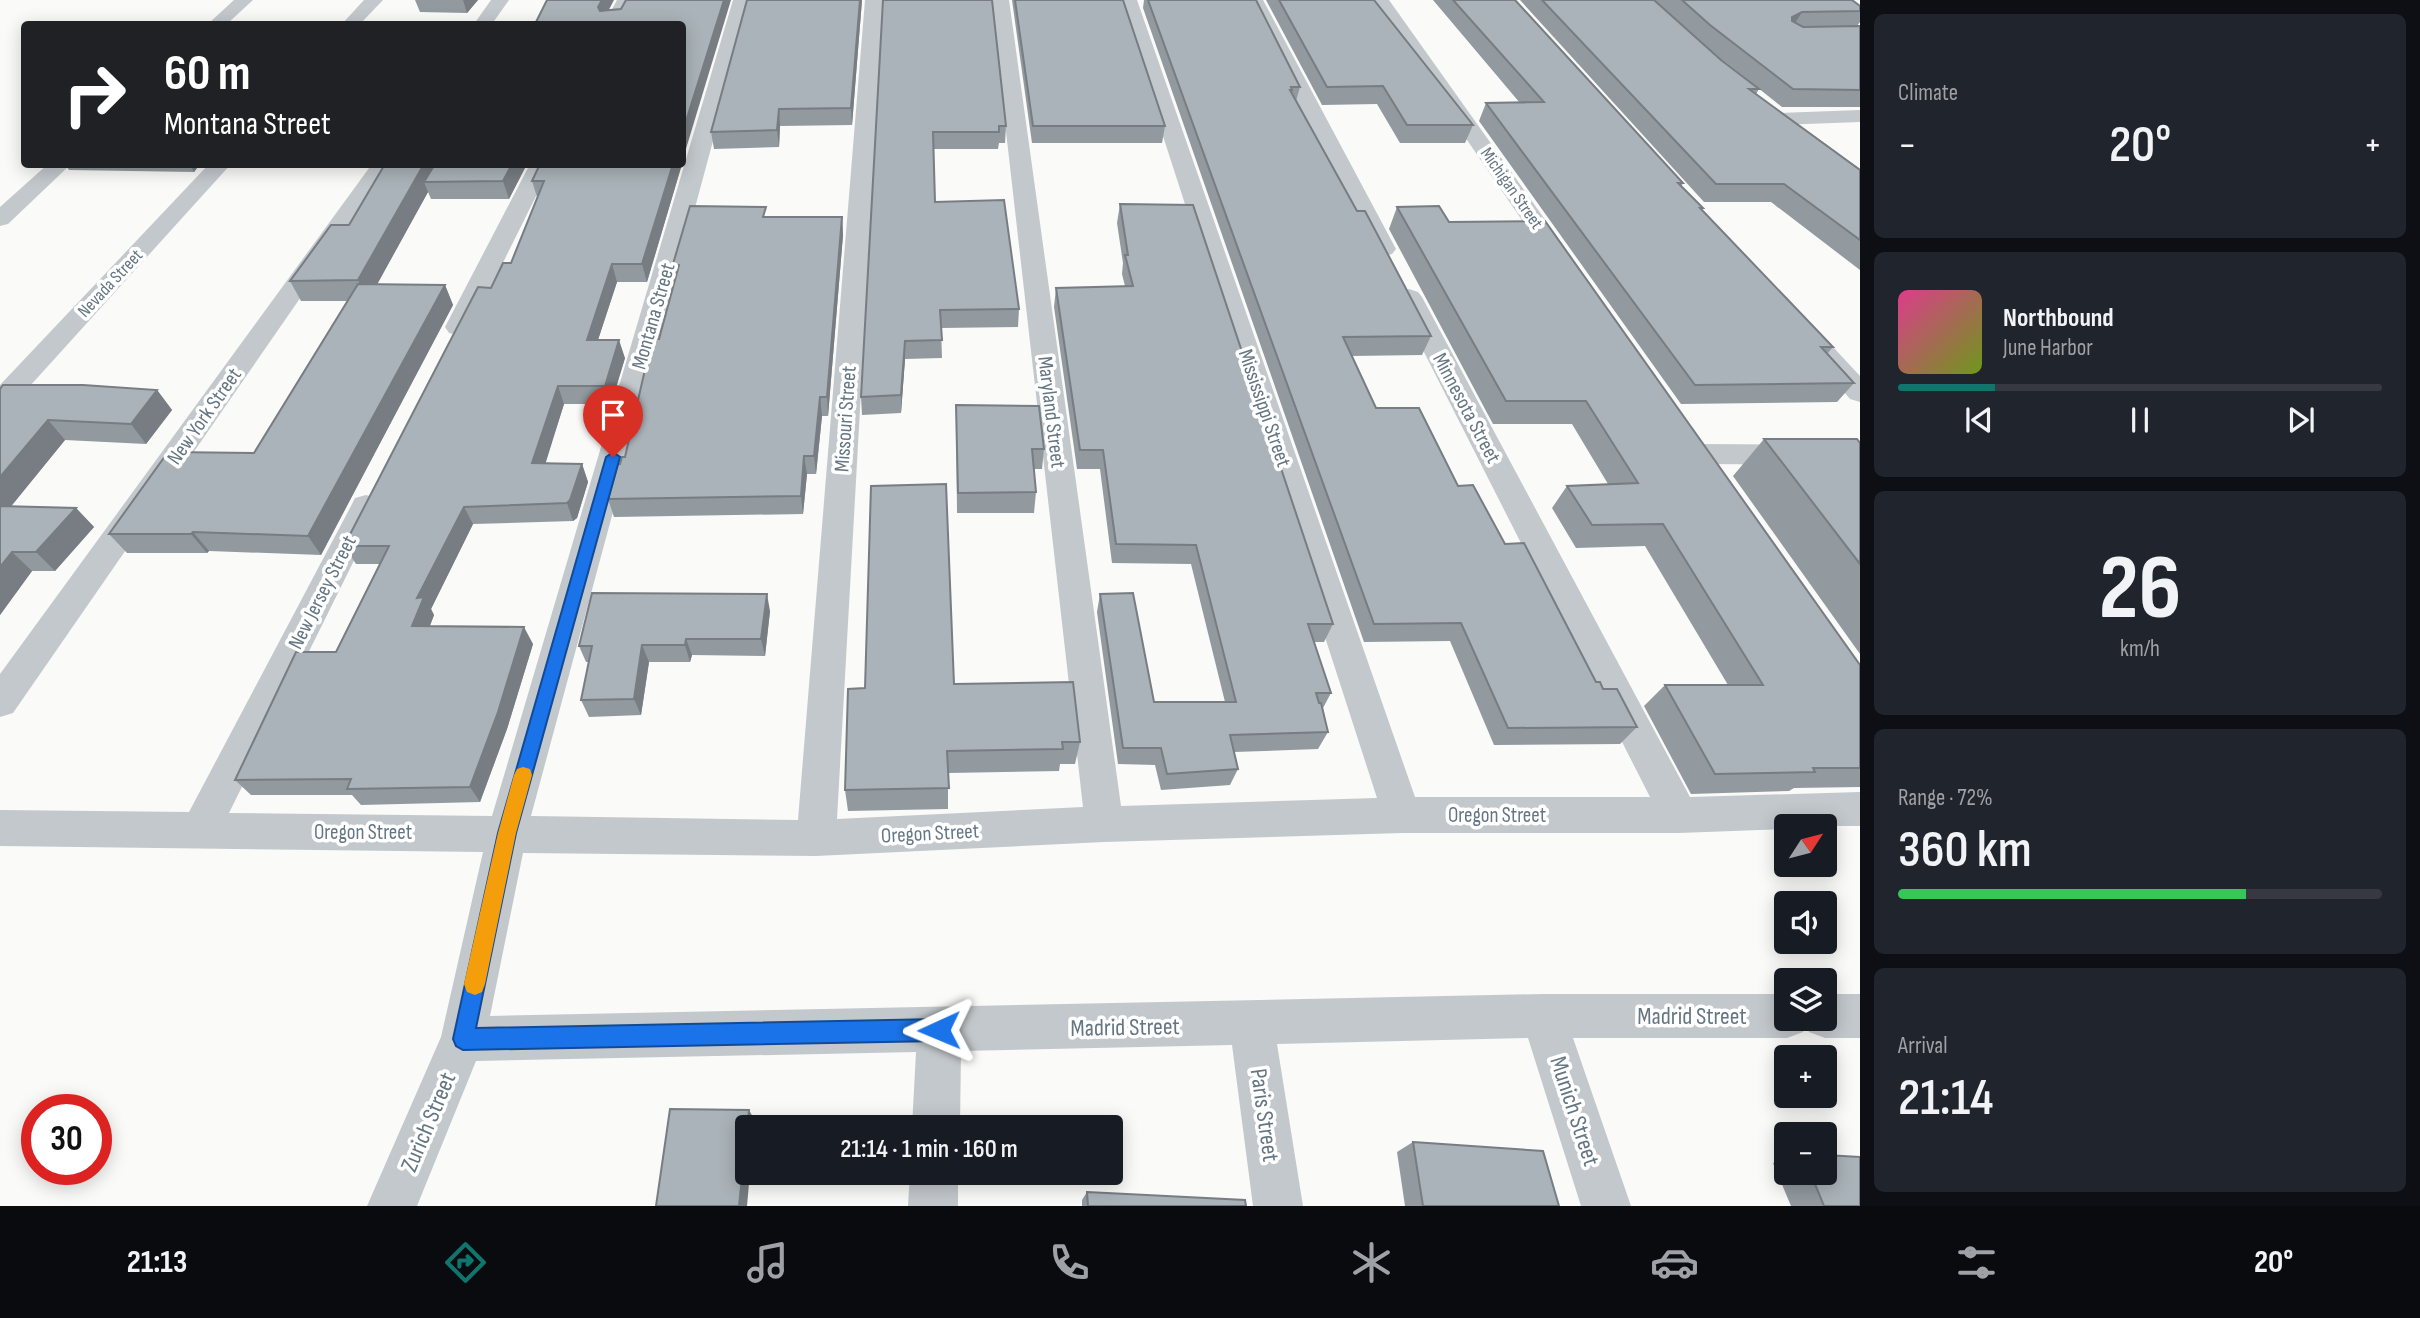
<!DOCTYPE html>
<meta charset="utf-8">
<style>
:root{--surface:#171b24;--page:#20242c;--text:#f1f3f6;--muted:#9ea1a6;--line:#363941;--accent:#0f766e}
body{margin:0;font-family:"Sofia Sans Condensed",sans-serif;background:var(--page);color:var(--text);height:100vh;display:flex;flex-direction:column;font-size:26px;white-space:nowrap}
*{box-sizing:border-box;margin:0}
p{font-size:23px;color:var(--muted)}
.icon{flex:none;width:38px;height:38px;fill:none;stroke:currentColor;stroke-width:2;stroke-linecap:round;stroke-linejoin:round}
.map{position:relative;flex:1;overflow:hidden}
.sheet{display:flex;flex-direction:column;gap:14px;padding:14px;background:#0d0f14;width:560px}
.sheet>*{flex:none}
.guide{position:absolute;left:21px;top:21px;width:665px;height:147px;border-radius:7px;box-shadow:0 4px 18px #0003;background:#202124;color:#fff;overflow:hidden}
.needle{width:46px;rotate:54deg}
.controls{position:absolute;left:1774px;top:814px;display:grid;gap:14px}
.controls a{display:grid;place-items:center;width:63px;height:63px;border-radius:7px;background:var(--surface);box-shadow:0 4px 18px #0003;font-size:35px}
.speed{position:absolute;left:21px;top:1094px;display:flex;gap:14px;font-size:35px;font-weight:700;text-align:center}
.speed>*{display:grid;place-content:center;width:91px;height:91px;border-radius:50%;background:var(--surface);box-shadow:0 4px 18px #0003;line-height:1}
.speed .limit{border:10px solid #d22;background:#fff;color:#111}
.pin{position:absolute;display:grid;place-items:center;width:60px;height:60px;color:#fff;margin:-72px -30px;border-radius:50% 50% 50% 0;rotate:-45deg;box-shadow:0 0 7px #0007}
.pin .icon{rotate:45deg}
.me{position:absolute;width:77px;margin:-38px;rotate:269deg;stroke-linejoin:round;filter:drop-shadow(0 0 5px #0008)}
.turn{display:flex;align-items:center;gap:24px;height:147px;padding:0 28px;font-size:32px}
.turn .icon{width:91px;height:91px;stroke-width:2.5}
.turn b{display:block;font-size:49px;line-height:60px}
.big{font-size:52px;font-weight:600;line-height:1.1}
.sheet .card{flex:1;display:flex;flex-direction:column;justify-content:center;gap:10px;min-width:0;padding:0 24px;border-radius:10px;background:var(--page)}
.sheet .dial{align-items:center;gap:0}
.dial b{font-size:91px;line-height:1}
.song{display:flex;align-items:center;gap:21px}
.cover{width:84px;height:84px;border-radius:10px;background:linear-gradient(135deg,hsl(330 70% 55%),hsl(80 70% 35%))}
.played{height:7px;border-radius:4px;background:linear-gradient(90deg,var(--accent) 20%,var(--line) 20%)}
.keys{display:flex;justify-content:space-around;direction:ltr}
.heat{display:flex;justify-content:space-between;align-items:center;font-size:38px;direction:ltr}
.charge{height:10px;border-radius:5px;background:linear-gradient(90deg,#34c759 72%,var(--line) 0)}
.trip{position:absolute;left:735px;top:1115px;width:388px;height:70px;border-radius:7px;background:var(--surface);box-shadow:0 4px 18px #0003;font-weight:600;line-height:70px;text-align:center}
.dock{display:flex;height:112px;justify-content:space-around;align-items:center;background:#090b0e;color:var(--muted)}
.dock .icon{width:49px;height:49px}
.dock .active{color:var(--accent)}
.dock b{font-size:32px;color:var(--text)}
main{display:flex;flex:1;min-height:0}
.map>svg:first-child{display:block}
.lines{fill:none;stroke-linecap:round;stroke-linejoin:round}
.street{fill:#c3c8cc;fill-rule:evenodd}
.wall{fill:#929a9f}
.shaded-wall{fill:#777d82}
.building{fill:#aab3b9;stroke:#777d82;stroke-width:2}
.route{fill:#1a73e8;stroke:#114b97;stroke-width:2}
.slow{fill:#f59e0b}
.labels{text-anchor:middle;stroke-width:7;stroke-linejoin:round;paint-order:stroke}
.far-street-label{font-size:18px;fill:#657683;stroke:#fff}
.street-label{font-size:21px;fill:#657683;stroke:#fff}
.near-street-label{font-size:24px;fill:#657683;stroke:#fff}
</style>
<main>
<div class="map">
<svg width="1860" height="1206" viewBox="0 0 1860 1206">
<rect width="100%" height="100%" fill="#fafaf8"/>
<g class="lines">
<g class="street">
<path d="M234,0H253L227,24H208Z"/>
<path d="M364,0H383L360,24H342Z"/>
<path d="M491,0H509L492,24H474Z"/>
<path d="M617,0H635L622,24H604Z"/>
<path d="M733,0H751L531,816L798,820L865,0H883L837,819L1083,807L991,0H1009L1121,806L1377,798L1119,0H1137L1415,797H1650L1396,297L1400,292L1409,289L1418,292L1422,297L1690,797L1860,792V826H1787V829L1679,833H1402L1104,842L816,856L523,853L490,1016L1543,994H1787V1018H1825V994H1860V1038H1825L1809,1032L1806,1023L1803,1032L1787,1038H1573L1631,1206H1581L1528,1038L1277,1044L1303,1206H1253L1232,1045L961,1051L960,1127H912L916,1052L476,1061L417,1206H367L441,1037L483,852L0,846V810L189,812L351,506L355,498L366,495L377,498L381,506L229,813L492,816Z"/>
<path d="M1245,0H1263L1396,249L1392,254L1384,256L1376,254L1372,249Z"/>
<path d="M1371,0H1389L1573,259L1570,264L1561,266L1552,264Z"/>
<path d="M1860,110V122L1779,125L1772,123L1769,119L1772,115L1779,113Z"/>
<path d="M48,164H71L8,224L0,226V207Z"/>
<path d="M209,164H231L10,408L0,411V385Z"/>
<path d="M372,164H393L13,713L0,717V674Z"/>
<path d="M530,164H552L471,327L467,333L458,335L449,333L445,327Z"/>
<path d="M1824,345L1833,347L1860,376V402L1850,399L1811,353L1815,347Z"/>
<path d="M1698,444L1860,445V465L1698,464L1688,461L1683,454L1688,447Z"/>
<path d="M910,1172H958V1206H908Z"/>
</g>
</g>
<g class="wall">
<path d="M415,0H478L467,13L420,12Z"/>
<path d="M862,0L852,125L780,126L779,147L714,149L711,132Z"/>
<path d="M883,0L1006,126L1005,143H999L998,149H933L935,202L1019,309L1018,327L941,328L942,358L905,359L901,413L862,415L861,397Z"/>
<path d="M1012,0H1123L1165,126L1162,143H1032Z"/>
<path d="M1144,0H1256L1300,87L1296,101L1357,211L1431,336L1422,355L1352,356L1376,408L1458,486L1505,544L1596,682L1637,727L1620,744L1494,745L1450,641L1364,642L1143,8Z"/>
<path d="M1266,0H1374L1473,125L1465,143H1400L1377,104L1322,105Z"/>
<path d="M1433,0H1515L1683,183L1681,187L1703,208L1702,210L1833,347L1827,354L1854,383L1837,402L1681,404L1479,121L1486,103H1520Z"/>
<path d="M1520,0H1852L1860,11V22L1857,26H1860V107H1782L1708,48L1759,89L1756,94L1860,169V270L1771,202H1704Z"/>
<path d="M65,164H200L194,172L69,170Z"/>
<path d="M527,164L509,199H431L428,192L377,284L445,285L453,305L321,555L209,551L207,553H127L109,534L254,453L348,301H301L290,281L349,225L433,169Z"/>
<path d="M540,164H682L647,282H617L598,340L625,358L611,404H564L545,463L582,464L588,482L577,518L573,521L473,524L431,609L434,615L430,626L533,644L507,729L480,802L361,805L352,795H251L235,780L336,652L381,564H356L344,546L491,288L511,263L537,197L532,181Z"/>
<path d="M1120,204L1333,624L1324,642H1314L1331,693L1323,708L1328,732L1318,749L1234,752L1238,769L1230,785L1161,790L1155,765L1118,764L1097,612L1100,594L1154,702H1225L1191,564L1112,563L1100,469H1077L1054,307L1056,288L1125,286L1122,274L1123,263L1117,223Z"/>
<path d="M1397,207L1449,222L1860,665V787L1794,788L1789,791L1691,794L1644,706L1665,685H1728L1645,546L1576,548L1552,508L1567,486L1608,484L1572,424H1493L1389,229Z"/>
<path d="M767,217H842L843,235L828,416H822L816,474H807L803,514L614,517L608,499L620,464L625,457L676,276L673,264Z"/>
<path d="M0,389L157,390L172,410L146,444L65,440L11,506L76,508L94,527L55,571H32L0,615Z"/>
<path d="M956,405L1044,449L1042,469H1034L1036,492L1034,513H957Z"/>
<path d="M1764,439L1860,443V654L1733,476Z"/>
<path d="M770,611L765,656L692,655L690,662H649L641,715L589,717L581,700L589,662H586L579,646Z"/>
<path d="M954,684L1080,742L1075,764H1060L1059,771L948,773V809L848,811L845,790Z"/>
<path d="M1413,1142L1559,1206H1405L1397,1152Z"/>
<path d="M1787,1158V1172H1825L1860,1206H1791L1773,1163Z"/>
<path d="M1087,1192L1246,1206H1082V1200Z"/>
</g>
<g class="shaded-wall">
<path d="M463,0H478L467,13Z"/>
<path d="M602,0H614L602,23L598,7Z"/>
<path d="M724,0H731L682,162V134Z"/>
<path d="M860,0H862L852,125L851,108Z"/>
<path d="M1802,12L1792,28V17Z"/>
<path d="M779,109L780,126L779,147L777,130Z"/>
<path d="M190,164H200L194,172Z"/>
<path d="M424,164H431L436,177L424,182L428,192L368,301L358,280Z"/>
<path d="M512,164H527L509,199L503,181Z"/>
<path d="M673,164H682L647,282L642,264Z"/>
<path d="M842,217L843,235L828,416L827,397Z"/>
<path d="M612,264L617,282L592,358L587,340Z"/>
<path d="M445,285L453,305L321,555L308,536Z"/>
<path d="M619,340L625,358L611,404L605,386Z"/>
<path d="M905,341V359L901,413V395Z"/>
<path d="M558,386L564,404L540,481L532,463Z"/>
<path d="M157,390L172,410L146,444L131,424Z"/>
<path d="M820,397L822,416L816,474L814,456Z"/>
<path d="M48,420L65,440L0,520V477Z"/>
<path d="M804,456L807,474L803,514L801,496Z"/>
<path d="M582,464L588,482L577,518L573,521L567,503Z"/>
<path d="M464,507L473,524L431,609L434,615L423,643L412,626L417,598Z"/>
<path d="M76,508L94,527L55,571L36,552Z"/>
<path d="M193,532L209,551L207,553L191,534Z"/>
<path d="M12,552L32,571L0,615V567Z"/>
<path d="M767,594L770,611L765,656L761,639Z"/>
<path d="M524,627L533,644L507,729L480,802L470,787Z"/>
<path d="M686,639L692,655L690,662L685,645Z"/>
<path d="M642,645L649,662L641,715L634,699Z"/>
<path d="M749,1110L755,1121V1127H748Z"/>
<path d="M747,1131V1172H750L747,1206H739Z"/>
</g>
<g class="building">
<path d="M547,0H602L598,7L600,11L621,9L626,0H724L682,134V24H535Z"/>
<path d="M747,0H860L851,108L779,109L777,130L711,132Z"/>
<path d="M883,0H992L1006,126H999V132H933L935,202L1004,200L1019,309L940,310L942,340L905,341L901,395L861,397Z"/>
<path d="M1015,0H1123L1165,126H1033Z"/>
<path d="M1148,0H1256L1300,87H1291L1292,90H1290L1357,211H1365L1431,336L1343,337L1376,408H1419L1458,486L1473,485L1505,544L1524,543L1596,682H1600L1603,689H1617L1637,727L1508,728L1461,623L1374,624Z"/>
<path d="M1279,0H1374L1473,125H1407L1383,86L1327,87Z"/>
<path d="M1453,0H1515L1683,183H1678L1703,208H1700L1833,347H1821L1854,383L1695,385L1486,103L1544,102Z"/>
<path d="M1542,0H1654L1721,60L1759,89H1749L1860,170V240L1784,184H1716Z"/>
<path d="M1682,0H1852L1860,6V11L1802,12L1792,17V21L1803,27L1860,26V90L1793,89L1710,25Z"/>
<path d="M385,164H424L358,280L290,281L331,225H349Z"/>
<path d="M435,164H512L503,181L424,182Z"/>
<path d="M540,164H673L642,264H612L587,340H619L605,386H558L532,463L582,464L570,500L567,503L464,507L417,598L424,597L412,626L524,627L498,712L470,787L347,789L351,779L235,780L296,652H336L389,546H344L478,287L491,288L503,263H511L544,181H532Z"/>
<path d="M1120,204L1193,205L1333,624H1308L1331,693H1316L1319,703H1321L1328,732L1230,735L1238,769L1167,774L1161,748H1123L1100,594L1133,593L1154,702H1236L1196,545L1116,544L1103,450H1080L1056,288L1133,286L1125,255H1128Z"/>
<path d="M690,206L766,207L763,217H842L827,397H820L814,456H804L801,496L608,499L618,464H620L622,457H625L652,339H659L679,265L673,264Z"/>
<path d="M1439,206L1449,222L1545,221L1860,665V768H1813L1815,772L1715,774L1665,685H1763L1663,524L1592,525L1567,486L1638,483L1586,401H1506L1397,207Z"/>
<path d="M358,284L445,285L308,536L193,532L191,534H109L168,452L254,453Z"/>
<path d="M3,385H83L157,390L131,424L48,420L0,477V389Z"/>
<path d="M956,405L1039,406L1044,449H1032L1036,492L958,493Z"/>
<path d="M1764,439H1857L1860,443V564Z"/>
<path d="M946,484L954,684L1073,682L1080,742H1062L1063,749L947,751L949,788L845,790L848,689L865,688L871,486Z"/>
<path d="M0,506L76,508L36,552H12L0,567Z"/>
<path d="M592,593L767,594L761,639H686L685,645H642L634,699L581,700L592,646H579Z"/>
<path d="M670,1109L749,1110L739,1206H656Z"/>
<path d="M1413,1142L1543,1151L1559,1206H1423Z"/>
<path d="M1825,1155L1860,1157V1206H1824L1810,1172H1825Z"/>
<path d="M1087,1192L1245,1200L1246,1206H1088Z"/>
</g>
<path class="route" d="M613,452L620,457L516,833L476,1028L939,1019L947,1022L950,1030L947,1037L939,1041L463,1050L456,1046L453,1039L498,833L606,457Z"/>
<path class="slow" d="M523,767L530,769L532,775L516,833L485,984L482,992L475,995L467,992L464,984L498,833L514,775L517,769Z"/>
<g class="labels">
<g class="far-street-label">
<text transform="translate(1512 188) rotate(55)" y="6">Michigan Street</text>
<text transform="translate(110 283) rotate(-47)" y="6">Nevada Street</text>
</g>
<g class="street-label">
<text transform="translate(653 316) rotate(-74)" y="7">Montana Street</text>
<text transform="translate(1265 408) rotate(71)" y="7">Mississippi Street</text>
<text transform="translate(1467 408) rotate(62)" y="7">Minnesota Street</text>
<text transform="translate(1052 412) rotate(83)" y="7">Maryland Street</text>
<text transform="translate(204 416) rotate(-55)" y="7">New York Street</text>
<text transform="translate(845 419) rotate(-86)" y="7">Missouri Street</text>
<text transform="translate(322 592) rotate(-63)" y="7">New Jersey Street</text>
<text x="1497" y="822">Oregon Street</text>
<text x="363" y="839">Oregon Street</text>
<text transform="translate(930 833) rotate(-3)" y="7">Oregon Street</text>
</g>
<g class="near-street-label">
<text x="1692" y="1024">Madrid Street</text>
<text transform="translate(1125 1027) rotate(-1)" y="8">Madrid Street</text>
<text transform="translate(1575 1111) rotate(72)" y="8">Munich Street</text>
<text transform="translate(1265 1115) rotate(82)" y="8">Paris Street</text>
<text transform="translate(428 1122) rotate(-67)" y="8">Zurich Street</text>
</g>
</g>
</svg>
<div class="controls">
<a><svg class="needle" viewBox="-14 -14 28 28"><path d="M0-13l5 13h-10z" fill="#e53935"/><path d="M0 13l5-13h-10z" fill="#9ea1a6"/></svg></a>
<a><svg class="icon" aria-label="sound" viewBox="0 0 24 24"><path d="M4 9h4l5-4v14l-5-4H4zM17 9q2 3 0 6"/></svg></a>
<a><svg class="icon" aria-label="layers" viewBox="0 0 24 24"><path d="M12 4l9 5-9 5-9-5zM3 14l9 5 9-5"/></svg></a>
<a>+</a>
<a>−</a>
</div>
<div class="speed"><div class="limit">30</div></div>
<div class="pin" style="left:613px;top:457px;background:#d93025"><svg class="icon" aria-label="arrive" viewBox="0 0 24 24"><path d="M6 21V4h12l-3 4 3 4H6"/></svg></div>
<svg class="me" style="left:939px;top:1030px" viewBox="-20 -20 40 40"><path d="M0-17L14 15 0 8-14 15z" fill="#1a73e8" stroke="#fff" stroke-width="4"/></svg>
<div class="trip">21:14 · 1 min · 160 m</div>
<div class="guide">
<div class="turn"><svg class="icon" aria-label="right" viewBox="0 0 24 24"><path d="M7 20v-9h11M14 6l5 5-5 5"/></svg><div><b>60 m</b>Montana Street</div></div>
</div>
</div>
<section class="sheet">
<div class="card"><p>Climate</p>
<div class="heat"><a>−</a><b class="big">20°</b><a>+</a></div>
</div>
<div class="card">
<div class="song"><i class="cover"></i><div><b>Northbound</b><p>June Harbor</p></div></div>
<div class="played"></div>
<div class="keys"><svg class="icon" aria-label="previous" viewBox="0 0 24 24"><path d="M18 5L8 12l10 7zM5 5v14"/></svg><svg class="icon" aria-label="pause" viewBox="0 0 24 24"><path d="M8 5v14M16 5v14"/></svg><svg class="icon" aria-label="next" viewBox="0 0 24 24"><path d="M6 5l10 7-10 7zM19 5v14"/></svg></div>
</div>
<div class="card dial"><b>26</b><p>km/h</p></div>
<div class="card"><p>Range · 72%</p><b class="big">360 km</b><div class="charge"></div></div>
<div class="card"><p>Arrival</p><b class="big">21:14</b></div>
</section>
</main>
<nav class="dock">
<b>21:13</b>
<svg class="icon active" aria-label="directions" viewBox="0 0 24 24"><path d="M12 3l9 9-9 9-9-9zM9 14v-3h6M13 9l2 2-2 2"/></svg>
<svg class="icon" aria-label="music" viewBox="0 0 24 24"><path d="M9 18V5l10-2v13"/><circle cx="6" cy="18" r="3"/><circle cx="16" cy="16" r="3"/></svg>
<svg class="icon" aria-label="phone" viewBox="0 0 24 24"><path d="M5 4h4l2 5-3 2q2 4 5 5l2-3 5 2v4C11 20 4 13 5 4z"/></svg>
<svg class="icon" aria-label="climate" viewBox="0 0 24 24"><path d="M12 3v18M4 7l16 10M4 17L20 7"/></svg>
<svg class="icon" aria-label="car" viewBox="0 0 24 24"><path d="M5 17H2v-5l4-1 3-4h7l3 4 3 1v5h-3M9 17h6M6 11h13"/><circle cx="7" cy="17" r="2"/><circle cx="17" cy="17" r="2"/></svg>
<svg class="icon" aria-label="filters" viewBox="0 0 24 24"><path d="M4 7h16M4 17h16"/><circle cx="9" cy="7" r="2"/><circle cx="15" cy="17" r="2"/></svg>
<b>20°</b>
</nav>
